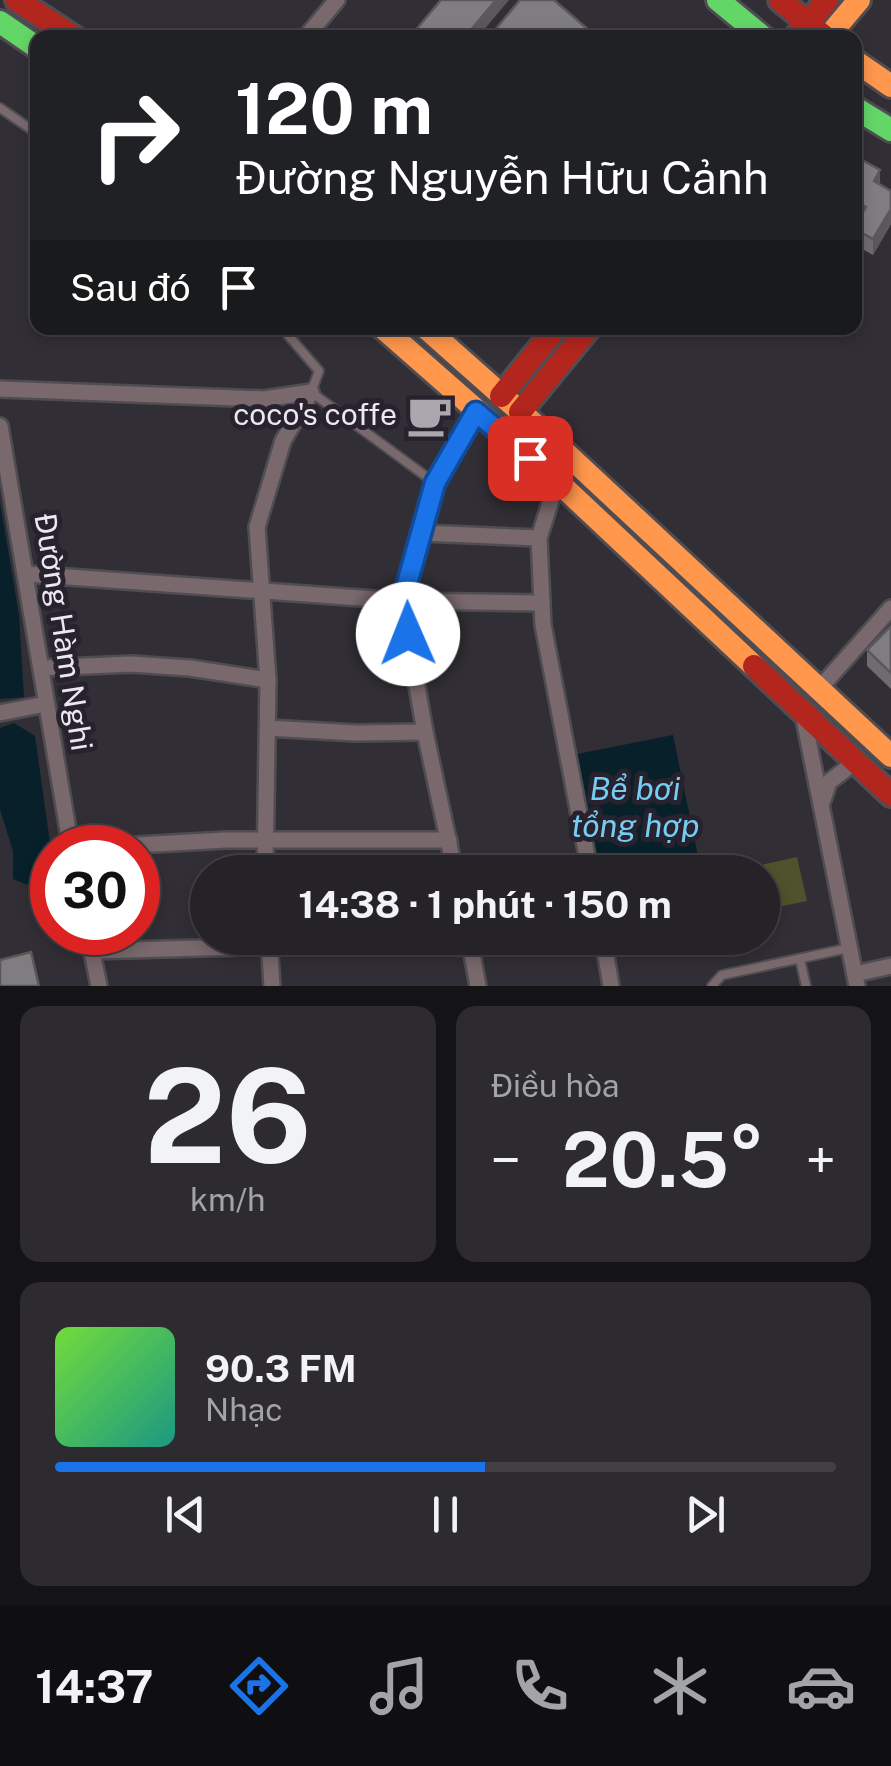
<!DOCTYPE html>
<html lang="vi">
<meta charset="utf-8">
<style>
:root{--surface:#252328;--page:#2d2b30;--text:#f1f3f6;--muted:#a3a4a8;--line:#424045;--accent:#1a73e8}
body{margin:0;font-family:"Public Sans",sans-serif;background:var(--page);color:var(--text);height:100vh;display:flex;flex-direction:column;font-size:38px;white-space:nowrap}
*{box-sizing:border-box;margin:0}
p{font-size:32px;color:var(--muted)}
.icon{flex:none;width:55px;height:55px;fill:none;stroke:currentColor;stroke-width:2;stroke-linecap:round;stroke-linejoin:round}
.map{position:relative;height:986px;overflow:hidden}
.drawer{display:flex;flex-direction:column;gap:20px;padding:20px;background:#141316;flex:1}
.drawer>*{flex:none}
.hud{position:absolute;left:30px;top:30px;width:832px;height:305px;border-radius:20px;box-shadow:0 5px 15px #0003,0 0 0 2px var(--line);background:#202124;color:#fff;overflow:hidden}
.speed{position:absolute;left:30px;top:825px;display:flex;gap:20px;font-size:50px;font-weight:700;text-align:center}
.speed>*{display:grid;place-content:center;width:130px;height:130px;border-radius:50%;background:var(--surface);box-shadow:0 5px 15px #0003,0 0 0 2px var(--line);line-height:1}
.speed .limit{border:15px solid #d22;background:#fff;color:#111}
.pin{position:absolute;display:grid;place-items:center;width:85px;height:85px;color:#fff;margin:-42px;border-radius:20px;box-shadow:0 5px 15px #0006}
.me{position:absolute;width:110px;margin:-55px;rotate:359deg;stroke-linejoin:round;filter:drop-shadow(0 0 8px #0008)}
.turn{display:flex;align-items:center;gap:35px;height:210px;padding:0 40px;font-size:45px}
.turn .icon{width:130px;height:130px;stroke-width:2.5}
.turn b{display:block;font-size:70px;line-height:85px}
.then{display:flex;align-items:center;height:95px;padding:0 40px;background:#0003;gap:20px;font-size:38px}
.big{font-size:75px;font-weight:700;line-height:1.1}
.drawer .widget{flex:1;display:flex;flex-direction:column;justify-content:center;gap:15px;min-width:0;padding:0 35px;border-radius:20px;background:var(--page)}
.drawer .dial{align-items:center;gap:0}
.dial b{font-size:130px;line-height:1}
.song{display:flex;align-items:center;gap:30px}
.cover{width:120px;height:120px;border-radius:15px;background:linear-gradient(135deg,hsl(100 70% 55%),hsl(170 70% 35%))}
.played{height:10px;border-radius:5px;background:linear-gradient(90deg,var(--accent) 55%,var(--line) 55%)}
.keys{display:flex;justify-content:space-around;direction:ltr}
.heat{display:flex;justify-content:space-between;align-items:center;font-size:55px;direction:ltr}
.drawer .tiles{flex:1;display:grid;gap:20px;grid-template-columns:1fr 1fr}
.widget:last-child{grid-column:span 2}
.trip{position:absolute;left:190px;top:855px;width:590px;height:100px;border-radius:50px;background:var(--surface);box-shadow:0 5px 15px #0003,0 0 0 2px var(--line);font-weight:700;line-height:100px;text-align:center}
.menu{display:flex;height:160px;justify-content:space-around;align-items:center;background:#0f0e10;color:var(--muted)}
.menu .icon{width:70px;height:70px}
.menu .active{color:var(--accent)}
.menu b{font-size:45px;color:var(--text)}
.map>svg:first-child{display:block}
.green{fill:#50522d}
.water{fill:#082029}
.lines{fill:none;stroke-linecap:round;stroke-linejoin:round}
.lane-casing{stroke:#4f4d52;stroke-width:12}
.street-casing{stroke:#4f4d52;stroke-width:20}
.fast-casing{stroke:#4f4d52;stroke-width:28}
.slow-casing{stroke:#4f4d52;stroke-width:28}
.jam-casing{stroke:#4f4d52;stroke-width:28}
.lane{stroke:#79696c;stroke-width:8}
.street{stroke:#79696c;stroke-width:15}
.fast{stroke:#63d668;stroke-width:22}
.slow{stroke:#ff974d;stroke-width:22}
.jam{stroke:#b3261e;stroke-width:22}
.wall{fill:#6e6c6f}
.shaded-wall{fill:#5a585a}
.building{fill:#807d81;stroke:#5a585a;stroke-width:2.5}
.route-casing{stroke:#114b97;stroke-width:25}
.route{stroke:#1a73e8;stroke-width:18}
.labels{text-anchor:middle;stroke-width:10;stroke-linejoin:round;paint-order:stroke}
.poi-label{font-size:30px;fill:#ebe8f0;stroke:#27222e;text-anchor:end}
.street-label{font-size:30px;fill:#ebe8f0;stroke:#27222e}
.water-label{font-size:32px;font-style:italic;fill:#76cdf3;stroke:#27222e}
</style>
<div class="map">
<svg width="891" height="986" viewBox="0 0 891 986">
<rect width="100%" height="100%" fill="#312f35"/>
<path class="green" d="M797,857L807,901L763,910L762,872H730Z"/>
<g class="water">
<path d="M0,502L19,615L24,697L0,699Z"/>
<path d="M14,723L35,736L52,857V878L33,887L13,879V851L0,810V728Z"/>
<path d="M673,735L699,861L640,872H595L572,755Z"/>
</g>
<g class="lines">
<defs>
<g id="lane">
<path d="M0,108L38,134"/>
<path d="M282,328L319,371L311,392L435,483"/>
<path d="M800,959L806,986"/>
<path d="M712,986L722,975L849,948"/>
</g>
<g id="street">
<path d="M305,38L337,0"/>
<path d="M0,389L264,399L311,392"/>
<path d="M0,426L71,848"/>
<path d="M557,481L539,538L543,625L590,872"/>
<path d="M422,533L539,538"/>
<path d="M27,574L402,601L542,603"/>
<path d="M42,668L131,664L190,668L268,680"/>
<path d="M819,689L891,608"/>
<path d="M0,713L46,704"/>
<path d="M803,714L857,986"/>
<path d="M268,728L356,733L425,732"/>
<path d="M823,800L829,782L855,762"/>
<path d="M84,848L225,840H449"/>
<path d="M265,872L268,680L257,527L283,441L311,392"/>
<path d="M455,872L425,732L402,601L435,483L476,412"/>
<path d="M88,932L99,986"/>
<path d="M269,938L272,986"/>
<path d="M469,938L478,986"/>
<path d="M603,938L611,986"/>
<path d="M92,951L238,947"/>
<path d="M855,974L891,966"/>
</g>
<g id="fast">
<path d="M718,0L764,38"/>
<path d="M0,22L38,48"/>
<path d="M855,108L891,130"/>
</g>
<g id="slow">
<path d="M827,38L859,0"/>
<path d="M855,61L891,86"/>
<path d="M383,328L557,481L754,666"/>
<path d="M426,328L542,431L891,756"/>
</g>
<g id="jam">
<path d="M17,0L75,38"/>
<path d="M780,0L826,38"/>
<path d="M795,38L827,0"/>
<path d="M501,396L556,328"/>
<path d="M520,412L589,328"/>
<path d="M754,666L891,795"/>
</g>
</defs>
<use href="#lane" class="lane-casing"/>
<use href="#street" class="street-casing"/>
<use href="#fast" class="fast-casing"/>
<use href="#slow" class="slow-casing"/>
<use href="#jam" class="jam-casing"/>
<use href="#lane" class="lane"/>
<use href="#street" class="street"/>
<use href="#fast" class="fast"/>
<use href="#slow" class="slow"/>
<use href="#jam" class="jam"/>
</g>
<g class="wall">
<path d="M855,156L880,185L891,191V224L873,255L855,245V225L859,218L855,216Z"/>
<path d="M891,626V689L867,666V650Z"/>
</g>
<g class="shaded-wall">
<path d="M496,0H509L477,38H464Z"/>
<path d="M880,170V186L874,181Z"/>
<path d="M891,209V224L873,255V239Z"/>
</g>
<g class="building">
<path d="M441,0H496L464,38H409Z"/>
<path d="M520,0H554L591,32L586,38H488Z"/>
<path d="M855,156L880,170L874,181L891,191V209L873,239L855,229V225L866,207L855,201Z"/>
<path d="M891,626V673L867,650Z"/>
<path d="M31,952L39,986H0V960Z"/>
</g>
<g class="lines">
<defs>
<path id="route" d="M408,634L402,602L435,483L476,412L530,458"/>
</defs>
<use href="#route" class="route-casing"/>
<use href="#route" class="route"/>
</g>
<defs>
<symbol id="cafe-bare" viewBox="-9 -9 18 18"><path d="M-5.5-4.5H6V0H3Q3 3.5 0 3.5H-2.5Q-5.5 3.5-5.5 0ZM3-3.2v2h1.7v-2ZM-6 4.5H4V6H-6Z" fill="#aaa7af" stroke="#27222e" stroke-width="2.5" paint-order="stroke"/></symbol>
</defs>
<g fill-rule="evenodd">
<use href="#cafe-bare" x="398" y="384" width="63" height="63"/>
</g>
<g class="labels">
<g class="poi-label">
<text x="397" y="425">coco's coffe</text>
</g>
<g class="street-label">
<text transform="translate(63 632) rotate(81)" y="10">Đường Hàm Nghi</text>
</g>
<g class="water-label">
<text x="635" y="800">Bể bơi<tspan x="635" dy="37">tổng hợp</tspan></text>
</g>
</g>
</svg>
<div class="speed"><div class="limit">30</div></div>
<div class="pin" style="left:530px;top:458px;background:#d93025"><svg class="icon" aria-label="arrive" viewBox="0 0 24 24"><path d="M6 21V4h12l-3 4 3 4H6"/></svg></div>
<svg class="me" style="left:408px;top:634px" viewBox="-20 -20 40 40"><circle r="19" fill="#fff"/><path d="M0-13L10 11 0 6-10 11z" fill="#1a73e8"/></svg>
<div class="trip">14:38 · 1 phút · 150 m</div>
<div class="hud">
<div class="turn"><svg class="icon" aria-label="right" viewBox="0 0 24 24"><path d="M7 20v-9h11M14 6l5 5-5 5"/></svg><div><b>120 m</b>Đường Nguyễn Hữu Cảnh</div></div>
<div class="then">Sau đó<svg class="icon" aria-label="arrive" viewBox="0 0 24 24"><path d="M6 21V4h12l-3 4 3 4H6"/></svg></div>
</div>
</div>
<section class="drawer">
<div class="tiles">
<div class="widget dial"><b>26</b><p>km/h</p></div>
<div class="widget"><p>Điều hòa</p>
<div class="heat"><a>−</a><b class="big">20.5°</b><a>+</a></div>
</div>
<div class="widget">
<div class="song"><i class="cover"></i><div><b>90.3 FM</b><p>Nhạc</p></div></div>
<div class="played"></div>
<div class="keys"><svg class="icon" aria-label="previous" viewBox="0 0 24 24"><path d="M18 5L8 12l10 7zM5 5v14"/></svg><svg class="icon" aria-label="pause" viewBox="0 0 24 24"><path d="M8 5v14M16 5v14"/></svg><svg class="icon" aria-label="next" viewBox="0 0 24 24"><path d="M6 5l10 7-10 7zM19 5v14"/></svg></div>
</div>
</div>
</section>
<nav class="menu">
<b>14:37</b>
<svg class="icon active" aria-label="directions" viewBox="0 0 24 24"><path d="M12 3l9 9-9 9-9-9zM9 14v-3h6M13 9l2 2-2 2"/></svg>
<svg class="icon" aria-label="music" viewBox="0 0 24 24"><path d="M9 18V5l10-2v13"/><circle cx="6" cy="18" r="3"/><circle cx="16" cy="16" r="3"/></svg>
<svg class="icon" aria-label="phone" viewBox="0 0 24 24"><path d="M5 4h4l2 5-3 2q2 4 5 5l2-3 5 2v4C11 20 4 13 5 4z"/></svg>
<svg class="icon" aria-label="climate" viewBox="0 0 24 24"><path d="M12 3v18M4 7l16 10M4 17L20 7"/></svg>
<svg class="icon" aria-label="car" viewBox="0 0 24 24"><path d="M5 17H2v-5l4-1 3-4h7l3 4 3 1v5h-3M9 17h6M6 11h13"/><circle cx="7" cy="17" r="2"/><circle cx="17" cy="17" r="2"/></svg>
</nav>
